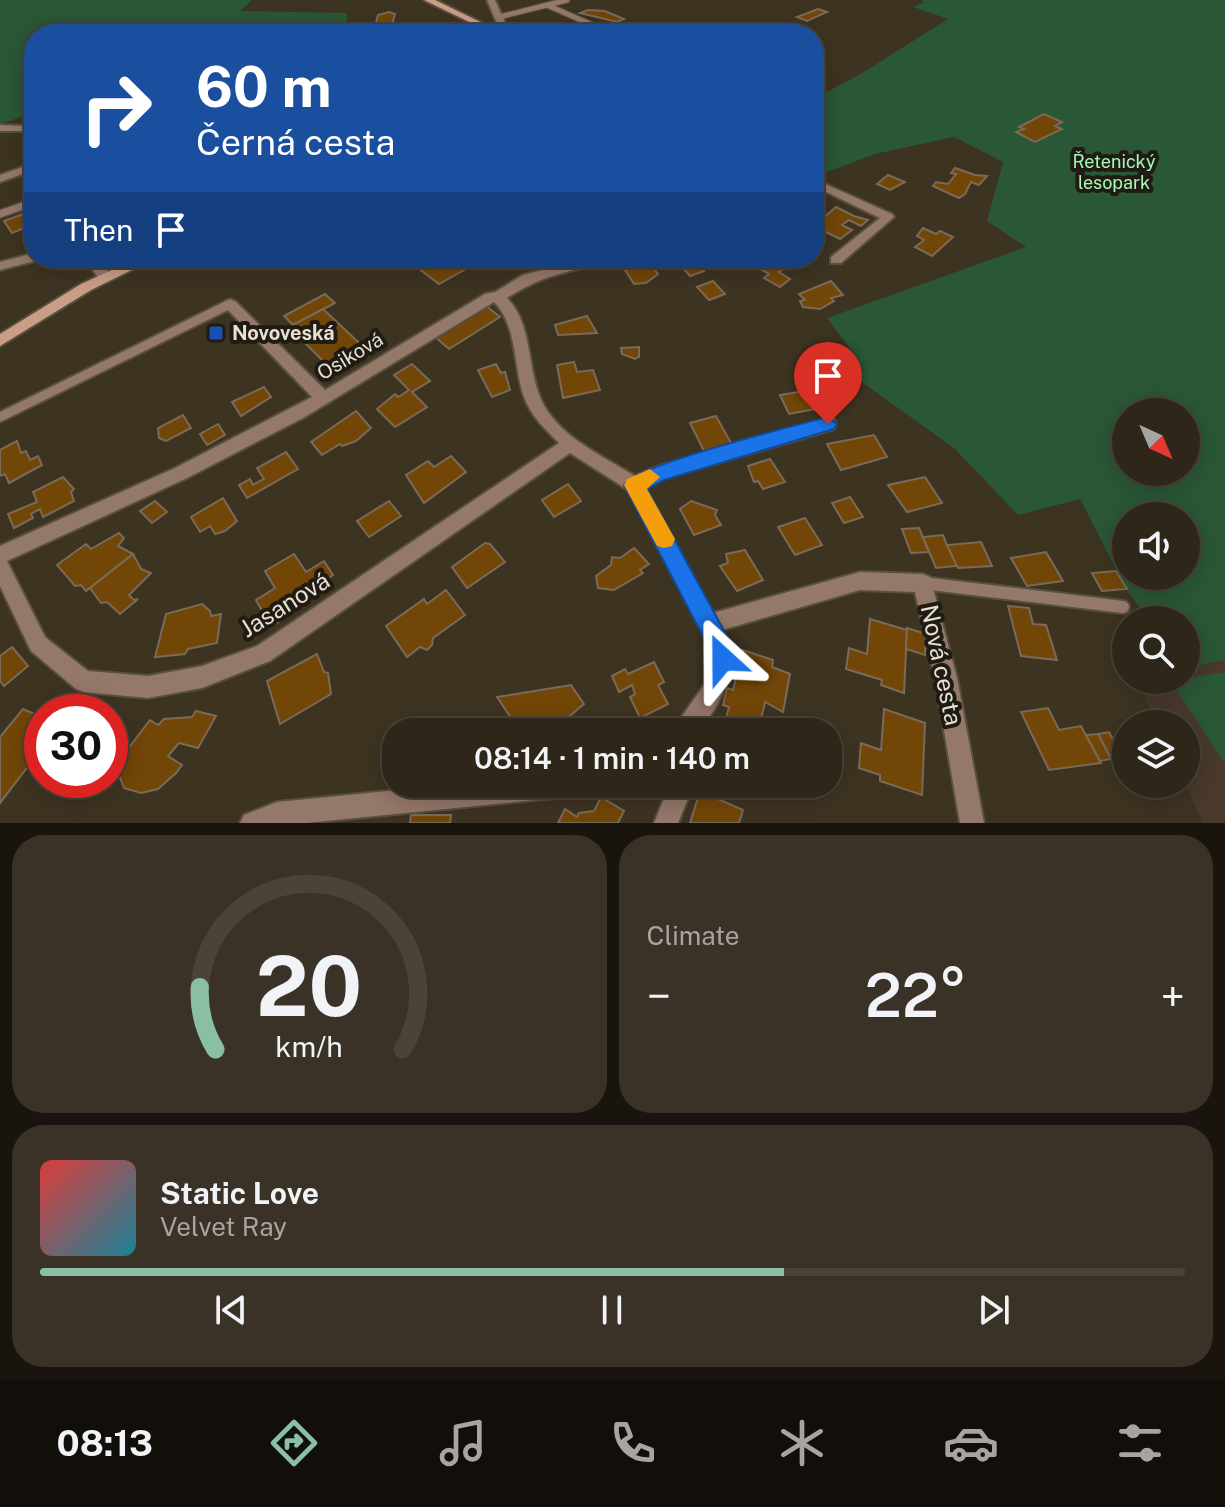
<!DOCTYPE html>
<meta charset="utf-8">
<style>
:root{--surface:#2e2619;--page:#3a3226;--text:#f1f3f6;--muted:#a7a5a2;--line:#494338;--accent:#8abfa5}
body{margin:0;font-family:"Public Sans",sans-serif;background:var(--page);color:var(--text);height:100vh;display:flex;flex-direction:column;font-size:30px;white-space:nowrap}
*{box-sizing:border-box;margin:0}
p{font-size:26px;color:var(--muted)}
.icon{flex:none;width:44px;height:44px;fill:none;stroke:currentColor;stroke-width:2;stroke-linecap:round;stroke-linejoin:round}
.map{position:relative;height:823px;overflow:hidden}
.panel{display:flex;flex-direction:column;gap:12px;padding:12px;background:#19150e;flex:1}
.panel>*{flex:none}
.hud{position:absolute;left:24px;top:24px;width:800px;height:244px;border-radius:32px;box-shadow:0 4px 20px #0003,0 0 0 2px var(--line);background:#1a4fa0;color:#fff;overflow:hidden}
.needle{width:52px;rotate:136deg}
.controls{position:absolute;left:1112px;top:398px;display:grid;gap:16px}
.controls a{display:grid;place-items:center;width:88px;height:88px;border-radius:50%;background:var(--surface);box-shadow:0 4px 20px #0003,0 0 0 2px var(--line);font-size:40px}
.speed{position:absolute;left:24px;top:694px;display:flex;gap:16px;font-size:40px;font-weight:700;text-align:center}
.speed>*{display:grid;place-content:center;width:104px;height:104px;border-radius:50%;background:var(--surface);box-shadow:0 4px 20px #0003,0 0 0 2px var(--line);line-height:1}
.speed .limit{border:12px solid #d22;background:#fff;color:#111}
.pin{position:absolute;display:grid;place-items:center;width:68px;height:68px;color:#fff;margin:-82px -34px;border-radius:50% 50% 50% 0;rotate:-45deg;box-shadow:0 0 8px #0007}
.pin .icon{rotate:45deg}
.me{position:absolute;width:88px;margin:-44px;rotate:336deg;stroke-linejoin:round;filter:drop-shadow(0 0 6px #0008)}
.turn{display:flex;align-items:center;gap:28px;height:168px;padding:0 40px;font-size:36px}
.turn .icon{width:104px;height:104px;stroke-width:2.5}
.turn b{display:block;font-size:56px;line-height:68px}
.then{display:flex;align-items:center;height:76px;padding:0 40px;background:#0003;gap:16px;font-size:30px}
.big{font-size:60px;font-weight:600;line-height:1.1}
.panel .card{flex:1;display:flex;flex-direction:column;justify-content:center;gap:12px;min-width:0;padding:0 28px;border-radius:32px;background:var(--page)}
.panel .dial{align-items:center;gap:0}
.dial svg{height:208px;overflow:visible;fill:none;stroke:var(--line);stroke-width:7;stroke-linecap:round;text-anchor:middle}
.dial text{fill:var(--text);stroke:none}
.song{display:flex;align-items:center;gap:24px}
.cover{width:96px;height:96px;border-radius:12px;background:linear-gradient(135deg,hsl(0 70% 55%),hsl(190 70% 35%))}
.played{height:8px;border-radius:4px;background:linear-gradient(90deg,var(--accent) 65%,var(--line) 65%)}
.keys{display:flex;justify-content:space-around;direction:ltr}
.heat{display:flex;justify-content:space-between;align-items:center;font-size:44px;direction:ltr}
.panel .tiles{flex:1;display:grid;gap:12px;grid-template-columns:1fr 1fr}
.card:last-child{grid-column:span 2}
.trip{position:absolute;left:382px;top:718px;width:460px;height:80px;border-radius:32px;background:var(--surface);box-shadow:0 4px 20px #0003,0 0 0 2px var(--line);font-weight:600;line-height:80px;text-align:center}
.menu{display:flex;height:128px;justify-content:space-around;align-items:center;background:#120f0a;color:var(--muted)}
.menu .icon{width:56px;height:56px}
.menu .on{color:var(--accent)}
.menu b{font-size:36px;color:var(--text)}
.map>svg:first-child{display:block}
.education{fill:#48392c}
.green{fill:#2a5735;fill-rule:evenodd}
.building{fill:#724607;stroke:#7a6a58;stroke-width:2}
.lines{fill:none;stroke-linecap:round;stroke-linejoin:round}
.lane-far3-casing{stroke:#584f3e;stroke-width:7}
.lane-far2-casing{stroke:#584f3e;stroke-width:10}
.lane-far1-casing{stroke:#584f3e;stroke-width:13}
.lane-casing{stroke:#584f3e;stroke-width:16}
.street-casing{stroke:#584f3e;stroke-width:4}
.secondary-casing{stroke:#584f3e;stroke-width:4}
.lane-far3{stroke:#94786a;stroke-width:5}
.lane-far2{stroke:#94786a;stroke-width:7}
.lane-far1{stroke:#94786a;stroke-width:9}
.lane{stroke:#94786a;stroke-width:12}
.street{fill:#94786a;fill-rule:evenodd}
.secondary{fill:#ca9d86;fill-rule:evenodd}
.route{fill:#1a73e8;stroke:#114b97;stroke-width:2}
.slow{fill:#f59e0b}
.transit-dot{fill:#1a4fb4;stroke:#201c13;stroke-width:3}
.labels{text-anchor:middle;stroke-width:8;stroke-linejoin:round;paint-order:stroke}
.far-park-label{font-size:18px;fill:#a5f9b7;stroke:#201c13}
.poi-label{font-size:20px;font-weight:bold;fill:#e7e1d5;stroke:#201c13;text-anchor:start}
.street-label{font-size:20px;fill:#e7e1d5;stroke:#201c13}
.near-street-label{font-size:24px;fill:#e7e1d5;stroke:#201c13}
</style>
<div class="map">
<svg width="1225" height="823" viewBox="0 0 1225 823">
<rect width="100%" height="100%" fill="#3d3321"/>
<path class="education" d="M1225,660V823H1203L1185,784L1186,724H1157L1137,680H1186V668Z"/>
<g class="green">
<path d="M0,0H252L240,11L347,13L346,34H34V113L0,124Z"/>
<path d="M921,0H1225V660L1186,668V620H1149L1126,589L1080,499L1018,515L954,448L838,365L854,354L827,318L1026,247L987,221L1003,162L954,137L875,154L814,177V99L864,72L948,19L913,7L924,2ZM1126,412H1186V472H1126ZM1126,516H1186V576H1126Z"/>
<path d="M1225,672V764L1171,681Z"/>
</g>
<g class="building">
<path d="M818,9L827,12L807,21L797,17Z"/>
<path d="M588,10L605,11L624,19L617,22L580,13Z"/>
<path d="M389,12L395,14L392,25L375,26L378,15Z"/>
<path d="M1044,114L1062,122L1055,126L1062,129L1035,142L1016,132L1024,129L1019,127Z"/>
<path d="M955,168L975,175L987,176L979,185L971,182L965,194L959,198L933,186L936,182L948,184L956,174L951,173Z"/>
<path d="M888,175L905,182L890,190L877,184Z"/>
<path d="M836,207L854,216L868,220L861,226L849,220L842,225L852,230L840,239L814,226Z"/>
<path d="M34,210V224L12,233L4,221Z"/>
<path d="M923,228L936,234L940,231L953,237L932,256L915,247L924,240L917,236Z"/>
<path d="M405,258H459L471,266L439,284Z"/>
<path d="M487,258H517V263L488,266Z"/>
<path d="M694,258H722L725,261L723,267L702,269Z"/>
<path d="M765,258H779L790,264L779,272L790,279L780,287L764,278L769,274L755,266Z"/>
<path d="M695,261L704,271L690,276L681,266Z"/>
<path d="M644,265L652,266L658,274L646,283L634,284L625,270Z"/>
<path d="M713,281L725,294L709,300L697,287Z"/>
<path d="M831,281L843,295L831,298L834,301L820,309L803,307L800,301L805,300L799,294Z"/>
<path d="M325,294L335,303L293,325L284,316Z"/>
<path d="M485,305L500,317L449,349L434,336Z"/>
<path d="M323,309L370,353L336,374L289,327Z"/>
<path d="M587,316L597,333L558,335L555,325Z"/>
<path d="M639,347V357L635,359L622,354L621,348Z"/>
<path d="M574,362L577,372L593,370L600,390L563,398L557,365Z"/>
<path d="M412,364L430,381L412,392L427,407L395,427L377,409L395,394L398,397L409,390L394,375Z"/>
<path d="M496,364L501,373L505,372L510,390L492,397L478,370Z"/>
<path d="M264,387L271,397L241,416L232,402Z"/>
<path d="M811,390L821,408L789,414L780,395Z"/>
<path d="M842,394L845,400L819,404L816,399Z"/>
<path d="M356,411L371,428L356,441L342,446L340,444L322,455L311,442Z"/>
<path d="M183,415L191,428L166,441L159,438L158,428Z"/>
<path d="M716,416L732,445L705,453L690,423Z"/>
<path d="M218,424L225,435L207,445L200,434Z"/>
<path d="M874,435L887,457L841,470L827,444Z"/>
<path d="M17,441L21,453L26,451L30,460L38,456L42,465L9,483L5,474L0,476V450Z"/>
<path d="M286,452L298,469L247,498L239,485L250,479L253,485L264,479L257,468Z"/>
<path d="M451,456L466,472L424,503L406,475L428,461L434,467Z"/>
<path d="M770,459L785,482L763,489L758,481L754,482L748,466Z"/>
<path d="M63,477L74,489L71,492L74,501L43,517L40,509L31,514L33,518L14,528L8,514L37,502L33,492Z"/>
<path d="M925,477L942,503L907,512L888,485Z"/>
<path d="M568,484L581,501L554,517L542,500Z"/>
<path d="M850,497L863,517L844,523L832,503Z"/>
<path d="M223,498L237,521L225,531L215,534L210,526L200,532L191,517Z"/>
<path d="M155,501L167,512L152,523L140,511Z"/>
<path d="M389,501L401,516L369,537L357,521Z"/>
<path d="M691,501L717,510L715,515L721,525L694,535L680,509Z"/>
<path d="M805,518L822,545L795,555L778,527Z"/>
<path d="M919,528L929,552L911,553L902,529Z"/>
<path d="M119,533L124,538L118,546L133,554L86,591L81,585L75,586L57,565L86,544L91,549Z"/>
<path d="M943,535L947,545L957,566L936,568L923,537Z"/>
<path d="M981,542L992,566L958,568L947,545Z"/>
<path d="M485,543L490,544L505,562L467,588L452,567Z"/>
<path d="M634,548L649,564L640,570L643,573L614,590L598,588L596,576L611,565L612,557L620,558Z"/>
<path d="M745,550L763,580L737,591L720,566L728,563L726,554Z"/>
<path d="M1046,552L1063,581L1027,586L1011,558Z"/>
<path d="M133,554L141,569L151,573L129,595L134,600L138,599L120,614L107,602L101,603L90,588Z"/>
<path d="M294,554L306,572L324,561L333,575L288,605L292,613L271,627L256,600L275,588L265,571Z"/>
<path d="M1116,571L1127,589L1102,591L1092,573Z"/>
<path d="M446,590L465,615L433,638L432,645L427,650L420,647L407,657L386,626L424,599L427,604Z"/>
<path d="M202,604L210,611L211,616L221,614L217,643L188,649L185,654L155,657L166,614Z"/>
<path d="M1008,606L1029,608L1033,624L1046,625L1057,660L1021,656Z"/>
<path d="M870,619L907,630L904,693L881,685L882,680L846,669L849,648L867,654Z"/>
<path d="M907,628L926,634L925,655L906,649Z"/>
<path d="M12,647L28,666L4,686L0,681V656Z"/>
<path d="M743,650L773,660L772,667L790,674L783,712L765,702L758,732L723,730L729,707L723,705L727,688L733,690Z"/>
<path d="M317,654L324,672L328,673L331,694L280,724L267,681Z"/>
<path d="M654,662L664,682L658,685L668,704L640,718L630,697L635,694L632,685L619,692L612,676L625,669L628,674Z"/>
<path d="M571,685L584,704L552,731L546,723L538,732H509L517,727L497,697Z"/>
<path d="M1048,708L1059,730L1081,726L1101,763L1049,770L1021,712Z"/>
<path d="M23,709L39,716L25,734L34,737L37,732L42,734V748L0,803V737Z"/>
<path d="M884,709L925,723L922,795L880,781V775L859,768L861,743L881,750Z"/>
<path d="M196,711L216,716L198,748L179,743L168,756L182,765L176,773L158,789L141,793L124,788L119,775L121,758L150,720L158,725L164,719L192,717Z"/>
<path d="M1109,732L1122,757L1111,759L1098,734Z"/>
<path d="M1098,734L1111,759L1100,761L1086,735Z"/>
<path d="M700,791L743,810L739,823H690Z"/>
<path d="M601,797L624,811L618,823H558L565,809L577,817L579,813L594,811Z"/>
<path d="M411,815H451L450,823H410Z"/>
</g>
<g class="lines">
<defs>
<g id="lane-far3">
<path d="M549,6L597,27"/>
<path d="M499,17L567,0"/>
</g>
<path id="lane-far2" d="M0,214L34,202"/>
<path id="lane-far1" d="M0,417L230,304"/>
<path id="lane" d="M923,583L1123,607"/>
<g id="street">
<path d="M487,0H495L507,27L500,34L493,32L498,26Z"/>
<path d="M0,125L31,126L34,128V136L25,131H0Z"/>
<path d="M34,163V170L0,182V175Z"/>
<path d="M814,179L892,214L894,217L841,263H831V257L880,218L814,186Z"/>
<path d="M34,253V258H40L39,260L0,270V262Z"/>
<path d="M84,258H98L112,277L110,280H100Z"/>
<path d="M588,258H615L613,261C569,272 546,273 507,298C532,323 527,365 540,397C555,435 603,456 635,476L659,466L828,418L834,419L836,424L834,429L663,479L645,488L713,613L860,572L923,574L930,577L957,678L984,823H960L935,678L915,592L860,590L722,630C740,666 722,704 698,732H671L704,685L709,666L707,642L628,490L570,453L270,661L202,688L148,698L84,692L76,689L31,651L0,586V546L175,468L312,397L225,307L223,304L225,301H235L325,390L485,294L495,292L523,275ZM494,302C518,326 513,367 524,397C531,416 545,429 559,443L257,646L202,666L148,676L88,671L45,637L7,561L187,478L303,418Z"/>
<path d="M459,784H588L584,792L576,796L306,823H240L244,815L277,802Z"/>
<path d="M670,784H694L678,823H654Z"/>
</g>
<g id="secondary">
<path d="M424,0H435L505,34H494Z"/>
<path d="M138,258H156L91,290L0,346V334L81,284Z"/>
</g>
</defs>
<use href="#lane-far3" class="lane-far3-casing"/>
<use href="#lane-far2" class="lane-far2-casing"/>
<use href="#lane-far1" class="lane-far1-casing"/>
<use href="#lane" class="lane-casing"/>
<use href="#street" class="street-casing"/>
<use href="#secondary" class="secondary-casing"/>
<use href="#lane-far3" class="lane-far3"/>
<use href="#lane-far2" class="lane-far2"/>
<use href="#lane-far1" class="lane-far1"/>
<use href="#lane" class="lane"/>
<use href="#street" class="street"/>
<use href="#secondary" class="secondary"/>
</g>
<path class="route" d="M828,417L837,424L834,429L664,480L647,489L729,640L735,659L731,667L723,671L715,667L707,644L624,485C634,465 797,425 828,417Z"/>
<path class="slow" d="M650,469L660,477L647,489L675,539L672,546L664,548L657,546L624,485L627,479Z"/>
<rect class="transit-dot" x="208" y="325" width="16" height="16" rx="4"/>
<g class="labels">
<g class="far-park-label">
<text x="1114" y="168">Řetenický<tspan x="1114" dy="21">lesopark</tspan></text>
</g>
<g class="poi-label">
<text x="232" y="340">Novoveská</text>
</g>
<g class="street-label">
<text transform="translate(350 356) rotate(-31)" y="7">Osiková</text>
</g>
<g class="near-street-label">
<text transform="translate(285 605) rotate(-32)" y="8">Jasanová</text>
<text transform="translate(941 665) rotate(78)" y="8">Nová cesta</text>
</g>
</g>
</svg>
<div class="controls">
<a><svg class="needle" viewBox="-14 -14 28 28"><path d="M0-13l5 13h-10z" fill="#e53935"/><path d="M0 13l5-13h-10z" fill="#a7a5a2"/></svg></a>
<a><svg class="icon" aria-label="sound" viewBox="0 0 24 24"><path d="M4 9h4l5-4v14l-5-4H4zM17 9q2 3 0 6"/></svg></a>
<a><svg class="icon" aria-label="search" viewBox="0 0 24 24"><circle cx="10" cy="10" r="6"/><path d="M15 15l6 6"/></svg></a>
<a><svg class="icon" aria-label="layers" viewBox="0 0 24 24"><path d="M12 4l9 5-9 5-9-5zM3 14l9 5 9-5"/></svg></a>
</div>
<div class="speed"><div class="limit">30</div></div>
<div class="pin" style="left:828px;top:424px;background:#d93025"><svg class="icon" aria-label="arrive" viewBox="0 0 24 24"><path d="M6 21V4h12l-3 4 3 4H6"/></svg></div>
<svg class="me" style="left:723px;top:659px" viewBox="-20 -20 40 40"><path d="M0-17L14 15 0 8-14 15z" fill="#1a73e8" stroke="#fff" stroke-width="4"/></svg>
<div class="trip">08:14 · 1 min · 140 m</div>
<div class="hud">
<div class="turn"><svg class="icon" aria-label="right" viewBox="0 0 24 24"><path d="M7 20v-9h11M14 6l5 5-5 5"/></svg><div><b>60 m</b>Černá cesta</div></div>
<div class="then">Then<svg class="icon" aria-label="arrive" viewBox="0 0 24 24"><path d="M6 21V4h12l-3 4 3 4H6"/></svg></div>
</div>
</div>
<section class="panel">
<div class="tiles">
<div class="card dial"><svg viewBox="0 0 100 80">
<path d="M14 69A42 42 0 1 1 86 69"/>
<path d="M14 69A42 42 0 0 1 8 45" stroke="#8abfa5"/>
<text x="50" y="56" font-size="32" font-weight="700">20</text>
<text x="50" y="72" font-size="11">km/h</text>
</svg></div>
<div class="card"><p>Climate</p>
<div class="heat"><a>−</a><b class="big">22°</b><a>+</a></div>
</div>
<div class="card">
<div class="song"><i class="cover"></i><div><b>Static Love</b><p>Velvet Ray</p></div></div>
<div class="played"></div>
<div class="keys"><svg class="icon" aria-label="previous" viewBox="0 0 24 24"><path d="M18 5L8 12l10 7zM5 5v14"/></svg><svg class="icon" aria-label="pause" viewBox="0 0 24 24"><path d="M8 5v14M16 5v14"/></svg><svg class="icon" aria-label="next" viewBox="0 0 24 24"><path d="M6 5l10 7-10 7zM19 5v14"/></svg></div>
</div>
</div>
</section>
<nav class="menu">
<b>08:13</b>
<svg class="icon on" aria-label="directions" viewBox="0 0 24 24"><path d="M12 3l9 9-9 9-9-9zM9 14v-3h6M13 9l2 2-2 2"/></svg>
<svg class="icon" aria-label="music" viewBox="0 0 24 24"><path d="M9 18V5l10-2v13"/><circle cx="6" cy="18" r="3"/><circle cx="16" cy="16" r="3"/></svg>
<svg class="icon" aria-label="phone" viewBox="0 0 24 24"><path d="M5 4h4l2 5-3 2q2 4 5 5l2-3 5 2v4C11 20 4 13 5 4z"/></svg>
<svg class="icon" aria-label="climate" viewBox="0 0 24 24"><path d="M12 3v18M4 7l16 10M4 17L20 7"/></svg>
<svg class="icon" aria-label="car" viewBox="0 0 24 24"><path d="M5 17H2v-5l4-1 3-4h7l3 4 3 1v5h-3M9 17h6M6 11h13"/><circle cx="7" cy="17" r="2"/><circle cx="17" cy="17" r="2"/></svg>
<svg class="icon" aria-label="filters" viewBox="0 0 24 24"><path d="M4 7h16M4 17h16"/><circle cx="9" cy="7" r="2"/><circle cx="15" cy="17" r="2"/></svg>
</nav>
